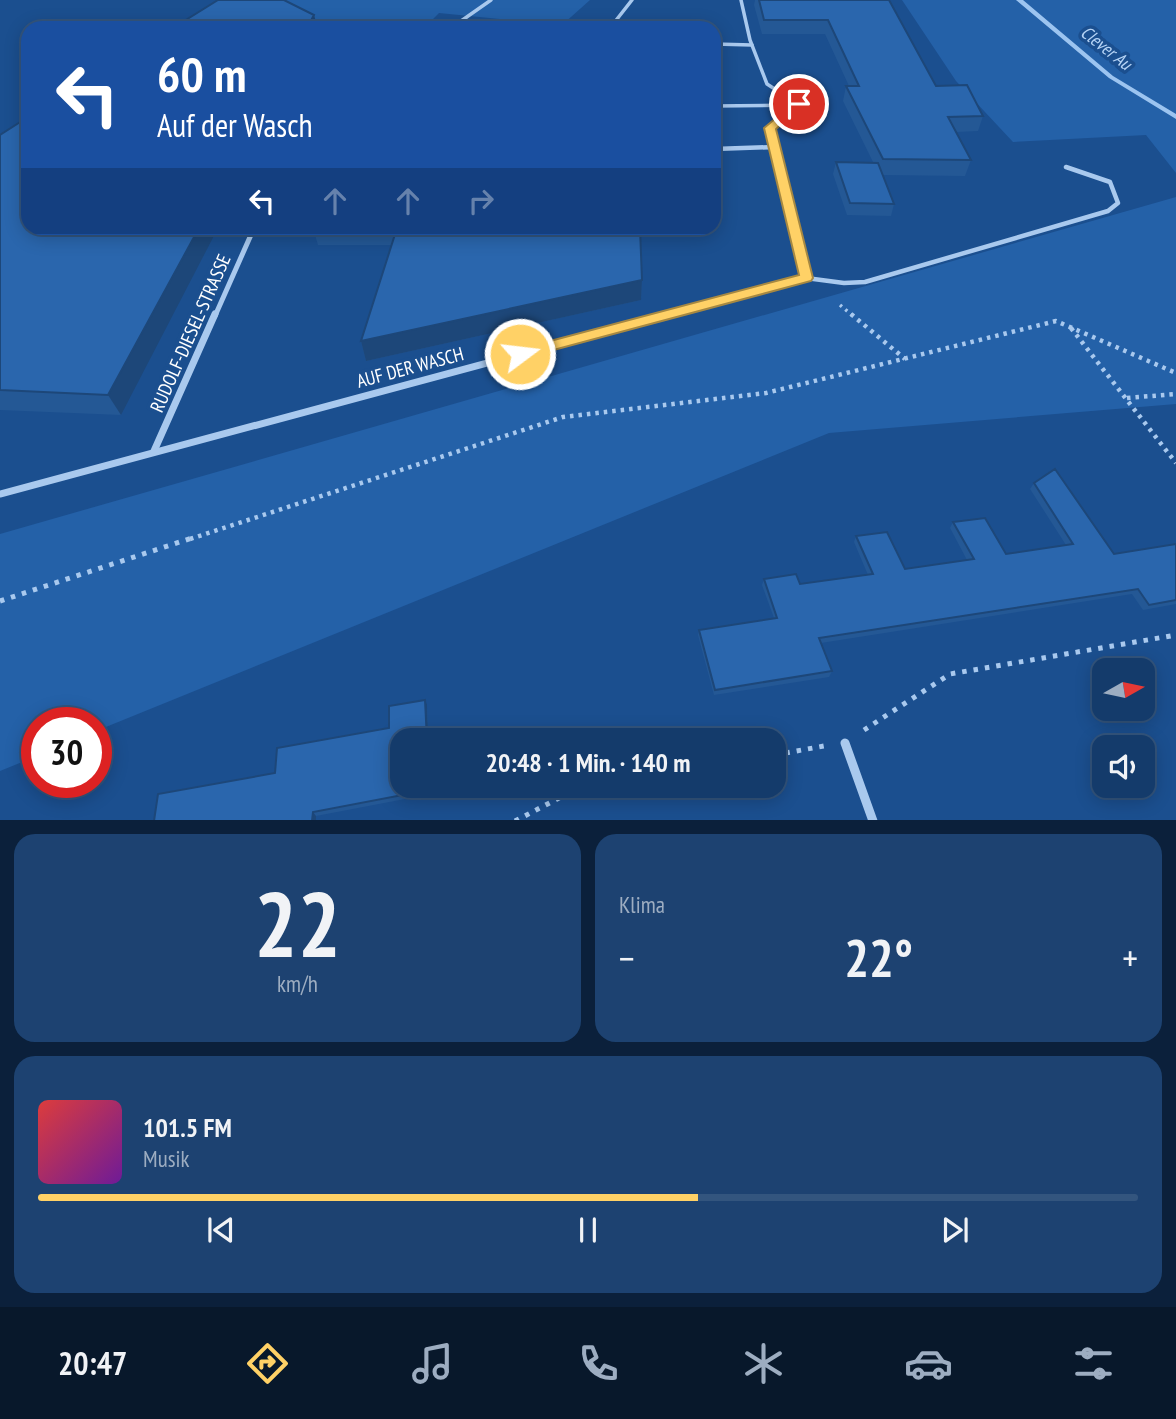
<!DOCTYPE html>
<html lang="de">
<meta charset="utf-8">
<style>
:root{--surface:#143b6b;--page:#1d4271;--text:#f1f3f6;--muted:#9dadc1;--line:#33557e;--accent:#ffd166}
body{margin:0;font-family:"PT Sans Narrow",sans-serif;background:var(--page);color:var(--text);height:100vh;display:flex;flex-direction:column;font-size:26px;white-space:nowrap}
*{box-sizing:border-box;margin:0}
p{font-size:23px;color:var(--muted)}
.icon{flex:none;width:38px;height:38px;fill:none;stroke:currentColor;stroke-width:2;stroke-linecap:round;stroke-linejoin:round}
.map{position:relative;height:820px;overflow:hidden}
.drawer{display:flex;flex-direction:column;gap:14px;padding:14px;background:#0b203b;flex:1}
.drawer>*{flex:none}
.guide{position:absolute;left:21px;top:21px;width:700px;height:214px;border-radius:21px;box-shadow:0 4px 18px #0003,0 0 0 2px var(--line);background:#1a4fa0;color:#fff;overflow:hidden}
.needle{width:46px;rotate:81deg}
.fabs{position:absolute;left:1092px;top:658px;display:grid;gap:14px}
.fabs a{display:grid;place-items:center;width:63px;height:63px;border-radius:14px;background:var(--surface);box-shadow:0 4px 18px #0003,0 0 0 2px var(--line);font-size:35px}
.speed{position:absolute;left:21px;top:707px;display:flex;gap:14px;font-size:35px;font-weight:700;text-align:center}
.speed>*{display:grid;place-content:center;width:91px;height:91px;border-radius:50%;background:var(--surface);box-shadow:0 4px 18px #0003,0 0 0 2px var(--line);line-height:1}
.speed .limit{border:10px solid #d22;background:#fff;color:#111}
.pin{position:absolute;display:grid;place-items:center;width:60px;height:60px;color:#fff;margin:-30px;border:4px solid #fff;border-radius:50%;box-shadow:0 2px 7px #0007}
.me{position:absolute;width:77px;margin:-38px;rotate:75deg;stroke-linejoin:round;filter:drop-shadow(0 0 5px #0008)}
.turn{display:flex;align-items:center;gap:24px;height:147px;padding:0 21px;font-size:32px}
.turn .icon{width:91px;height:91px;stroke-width:2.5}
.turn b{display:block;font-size:49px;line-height:60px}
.lanes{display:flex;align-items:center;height:66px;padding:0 21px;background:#0003;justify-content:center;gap:35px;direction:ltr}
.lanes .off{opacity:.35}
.big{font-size:52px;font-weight:700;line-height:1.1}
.drawer .card{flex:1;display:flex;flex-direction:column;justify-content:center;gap:10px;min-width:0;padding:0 24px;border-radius:21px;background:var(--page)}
.drawer .dial{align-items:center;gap:0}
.dial b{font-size:91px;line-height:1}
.song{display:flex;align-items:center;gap:21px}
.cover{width:84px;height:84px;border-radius:10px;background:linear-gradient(135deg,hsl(0 70% 55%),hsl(280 70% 35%))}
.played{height:7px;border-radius:4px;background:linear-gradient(90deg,var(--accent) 60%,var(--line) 60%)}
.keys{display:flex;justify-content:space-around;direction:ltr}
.heat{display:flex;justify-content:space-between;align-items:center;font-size:38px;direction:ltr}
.drawer .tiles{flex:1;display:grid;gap:14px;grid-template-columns:1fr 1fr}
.card:last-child{grid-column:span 2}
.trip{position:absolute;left:390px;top:728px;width:396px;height:70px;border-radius:21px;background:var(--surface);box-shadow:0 4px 18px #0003,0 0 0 2px var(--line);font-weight:700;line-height:70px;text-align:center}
.tabs{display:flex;height:112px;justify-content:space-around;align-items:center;background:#08182b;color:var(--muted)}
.tabs .icon{width:49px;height:49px}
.tabs .on{color:var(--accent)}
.tabs b{font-size:32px;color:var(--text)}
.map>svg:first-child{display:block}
.green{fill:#2461a8}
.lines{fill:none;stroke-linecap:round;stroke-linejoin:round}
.stream{fill:#9cc4f0;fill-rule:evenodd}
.path-far2{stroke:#a9c9ee;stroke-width:3.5;stroke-dasharray:2.5 4.5;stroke-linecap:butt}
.path-far1{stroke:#a9c9ee;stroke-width:4.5;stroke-dasharray:3.5 5;stroke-linecap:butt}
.path{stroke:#a9c9ee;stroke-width:5;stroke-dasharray:4.5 7;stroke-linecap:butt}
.service-far1{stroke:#a9c9ee;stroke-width:3.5}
.service{stroke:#a9c9ee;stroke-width:4.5}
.minor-far3{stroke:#a9c9ee;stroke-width:4.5}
.minor-far2{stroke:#a9c9ee;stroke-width:5}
.minor-far1{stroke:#a9c9ee;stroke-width:7}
.minor{stroke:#a9c9ee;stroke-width:9}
.wall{fill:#245895}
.shaded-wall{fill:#1d4779}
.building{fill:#2a66ad;stroke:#1d4779;stroke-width:2}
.route{fill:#ffd166;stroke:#a68842;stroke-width:2}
.labels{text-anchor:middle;stroke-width:7;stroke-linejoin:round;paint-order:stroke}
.far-water-label{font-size:18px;font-style:italic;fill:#b5d3f5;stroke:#1b4f8f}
.street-label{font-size:19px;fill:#fff;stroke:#1b4f8f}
</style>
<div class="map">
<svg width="1176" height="821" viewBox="0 0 1176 821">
<rect width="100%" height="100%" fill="#1b4f8f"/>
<g class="green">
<path d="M265,0H590L562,25L439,13L424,28H321Z"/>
<path d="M902,0H1176V173L1146,135L1013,142L956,81Z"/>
<path d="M1176,197V404L829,433L96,731V723H37V756L0,771V534Z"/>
</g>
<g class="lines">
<path class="stream" d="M1016,0H1023L1113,76L1176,114V119L1109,78Z"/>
<path class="path-far2" d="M840,305L853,316"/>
<g class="path-far1">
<path d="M851,314L905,359"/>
<path d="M1071,328L1176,463"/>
<path d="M1127,398L1176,394"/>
<path d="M190,539L563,417L766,393L1056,321L1176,373"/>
</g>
<g class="path">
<path d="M0,601L195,537"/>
<path d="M864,730L950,674L1176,635"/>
<path d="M774,755L824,746"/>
<path d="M515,821L582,786"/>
</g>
<g class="service-far1">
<path d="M741,0L750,40L767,84L799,105"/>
<path d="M451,28L491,0"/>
<path d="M610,28L632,0"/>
<path d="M714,44L752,45"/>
<path d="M714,106L799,105"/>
</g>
<g class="service">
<path d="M714,149L775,147"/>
<path d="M806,278L844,283L865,282L1108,211L1118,203L1110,182L1066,167"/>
</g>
<path class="minor-far3" d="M773,140L770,128L799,105"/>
<g class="minor-far2">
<path d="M215,316L254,228"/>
<path d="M663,316L806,278L772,138"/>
</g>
<g class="minor-far1">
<path d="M154,451L215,314"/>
<path d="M0,494L670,314"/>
</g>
<path class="minor" d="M845,743L873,821"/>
</g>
<g class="wall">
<path d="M755,0H889L936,86L983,116L978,131L956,132L971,160L965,176L883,175L894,204L891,216L847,215L833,174L836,162H873L843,101L846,86H849L825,34H762L754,5Z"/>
<path d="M0,135L121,415L0,410Z"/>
<path d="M313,228H684L683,233H640L642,280L641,300L366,361L361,341L391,245H318Z"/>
<path d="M1034,483L1114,554L1176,544V604L1143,610L1132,594L821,643L832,671L829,677L714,695L698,635L699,630L774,618L762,585L764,579L800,584L868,575L854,542L856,536L905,569L967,560L950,528L953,522L1006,554L1066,545L1030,489Z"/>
<path d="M427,705L431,794L316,816V821H154L389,728Z"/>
</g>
<g class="shaded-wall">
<path d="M314,15L318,28H307Z"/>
<path d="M199,228H218L121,415L108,395Z"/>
<path d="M642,280L641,300L366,361L361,341Z"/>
<path d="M425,700L427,705L428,740H427Z"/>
<path d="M313,812L316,816V821H312Z"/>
</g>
<g class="building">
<path d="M218,0H284L314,15L307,28H173Z"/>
<path d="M759,0H889L936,86L967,85L983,116L948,117L971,160L883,159L846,86H859L828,20H764Z"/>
<path d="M28,117V228H199L108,395L0,390V135Z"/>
<path d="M836,162L878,163L894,204L850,203Z"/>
<path d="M397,228H640L642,280L361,341Z"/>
<path d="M1055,469L1114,554L1176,544V600L1149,605L1138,589L819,638L832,671L715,690L699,630L777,618L764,579L796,574L800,584L873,574L856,536L887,532L905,569L974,559L953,522L985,518L1006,554L1073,544L1034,483Z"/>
<path d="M425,700L427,740H402V786H429V790L313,812L312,821H154L158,794L275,773L277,748L389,728V706Z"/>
</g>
<path class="route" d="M795,102L804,104L776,129L813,278L811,281L520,359L514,358L512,354L514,350L520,349L799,275L764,128Z"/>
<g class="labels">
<g class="far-water-label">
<text transform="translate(1106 48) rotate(38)" y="6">Clever Au</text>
</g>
<g class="street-label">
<text transform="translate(190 333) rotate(-66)" y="7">RUDOLF-DIESEL-STRASSE</text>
<text transform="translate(410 367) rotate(-15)" y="7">AUF DER WASCH</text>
</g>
</g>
</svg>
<div class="fabs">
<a><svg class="needle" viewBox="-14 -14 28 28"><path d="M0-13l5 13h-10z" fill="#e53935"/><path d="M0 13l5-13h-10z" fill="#9dadc1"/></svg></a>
<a><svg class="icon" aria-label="sound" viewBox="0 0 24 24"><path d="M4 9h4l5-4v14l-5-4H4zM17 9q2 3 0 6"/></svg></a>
</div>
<div class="speed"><div class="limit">30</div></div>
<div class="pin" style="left:799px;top:104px;background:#d93025"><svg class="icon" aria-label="arrive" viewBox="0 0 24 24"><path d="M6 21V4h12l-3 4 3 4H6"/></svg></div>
<svg class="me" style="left:520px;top:354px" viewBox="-20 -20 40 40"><circle r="17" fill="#ffd166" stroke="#fff" stroke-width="3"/><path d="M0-11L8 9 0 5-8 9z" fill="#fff"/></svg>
<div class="trip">20:48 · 1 Min. · 140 m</div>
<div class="guide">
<div class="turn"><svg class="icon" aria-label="left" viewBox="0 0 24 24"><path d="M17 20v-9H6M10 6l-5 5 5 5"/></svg><div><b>60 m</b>Auf der Wasch</div></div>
<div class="lanes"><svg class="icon" aria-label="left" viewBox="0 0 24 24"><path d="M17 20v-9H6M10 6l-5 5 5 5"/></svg><svg class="icon off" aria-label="ahead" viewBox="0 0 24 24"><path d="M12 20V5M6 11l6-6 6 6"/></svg><svg class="icon off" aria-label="ahead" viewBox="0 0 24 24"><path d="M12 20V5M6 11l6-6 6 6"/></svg><svg class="icon off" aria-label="right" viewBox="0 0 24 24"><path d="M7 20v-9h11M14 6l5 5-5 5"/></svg></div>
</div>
</div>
<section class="drawer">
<div class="tiles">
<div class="card dial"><b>22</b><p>km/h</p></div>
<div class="card"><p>Klima</p>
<div class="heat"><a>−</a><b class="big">22°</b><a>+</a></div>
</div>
<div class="card">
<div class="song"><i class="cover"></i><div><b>101.5 FM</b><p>Musik</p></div></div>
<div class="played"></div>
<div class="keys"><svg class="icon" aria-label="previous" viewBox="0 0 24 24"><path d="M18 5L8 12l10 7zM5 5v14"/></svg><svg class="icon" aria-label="pause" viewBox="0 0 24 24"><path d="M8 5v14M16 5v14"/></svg><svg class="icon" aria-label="next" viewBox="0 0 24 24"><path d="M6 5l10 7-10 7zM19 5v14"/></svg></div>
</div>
</div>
</section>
<nav class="tabs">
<b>20:47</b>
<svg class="icon on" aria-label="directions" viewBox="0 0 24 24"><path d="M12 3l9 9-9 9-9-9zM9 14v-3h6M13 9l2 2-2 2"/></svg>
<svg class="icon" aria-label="music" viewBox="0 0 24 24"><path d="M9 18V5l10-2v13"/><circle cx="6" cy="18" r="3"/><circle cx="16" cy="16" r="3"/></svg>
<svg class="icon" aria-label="phone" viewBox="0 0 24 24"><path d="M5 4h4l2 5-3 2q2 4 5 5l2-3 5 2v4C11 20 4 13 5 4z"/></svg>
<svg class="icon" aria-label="climate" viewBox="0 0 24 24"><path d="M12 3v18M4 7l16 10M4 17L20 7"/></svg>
<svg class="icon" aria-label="car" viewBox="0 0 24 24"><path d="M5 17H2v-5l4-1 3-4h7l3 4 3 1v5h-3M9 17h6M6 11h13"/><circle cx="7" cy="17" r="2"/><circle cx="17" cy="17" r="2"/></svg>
<svg class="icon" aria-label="filters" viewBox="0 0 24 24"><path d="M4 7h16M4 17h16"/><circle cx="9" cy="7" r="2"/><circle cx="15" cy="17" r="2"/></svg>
</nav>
